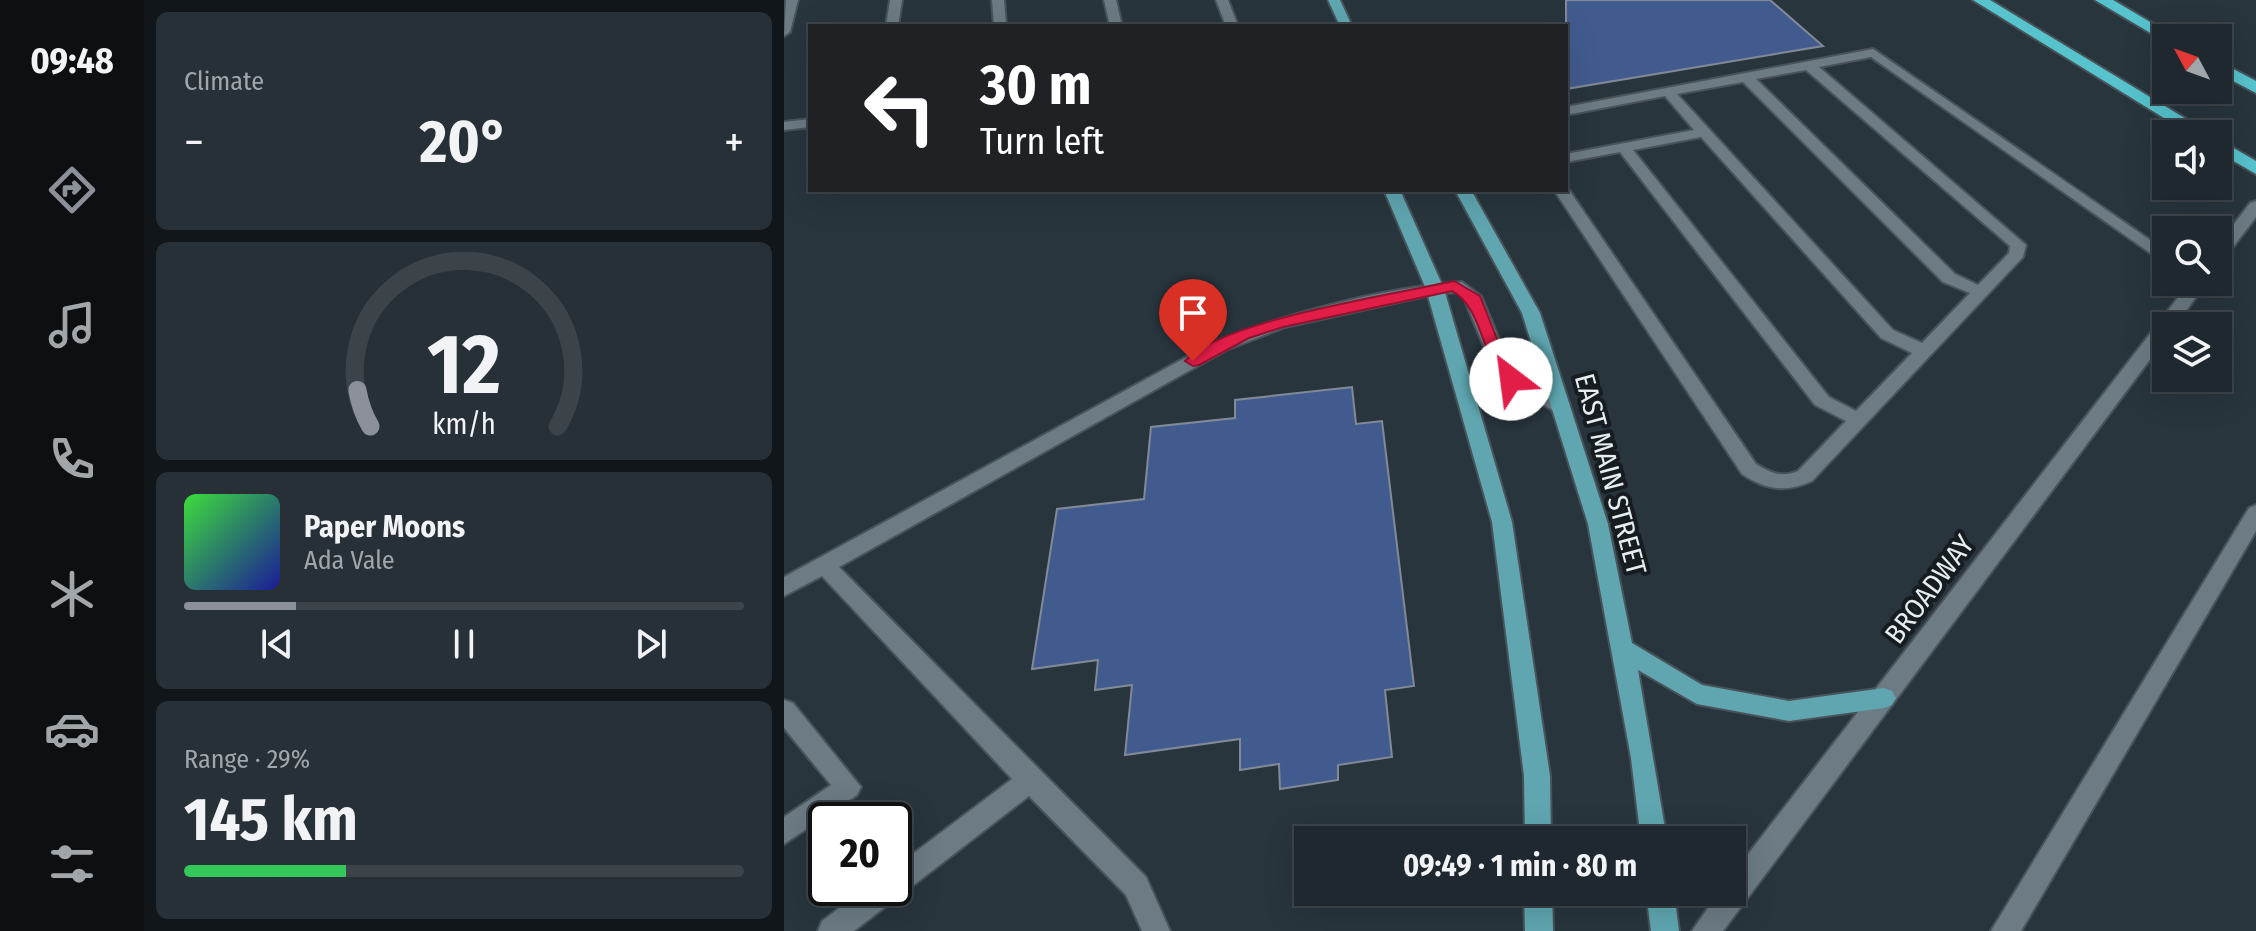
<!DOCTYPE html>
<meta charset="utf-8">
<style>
:root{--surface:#1e282e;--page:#263036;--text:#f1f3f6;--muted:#a1a6aa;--line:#3c444a;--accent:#8c9099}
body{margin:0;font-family:"Fira Sans Condensed",sans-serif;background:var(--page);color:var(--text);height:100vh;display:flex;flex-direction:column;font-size:30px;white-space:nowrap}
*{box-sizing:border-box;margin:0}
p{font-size:26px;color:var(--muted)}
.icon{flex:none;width:44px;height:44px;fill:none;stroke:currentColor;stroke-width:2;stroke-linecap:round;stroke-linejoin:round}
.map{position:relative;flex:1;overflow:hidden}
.drawer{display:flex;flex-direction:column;gap:12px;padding:12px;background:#101619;width:640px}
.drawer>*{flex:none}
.guide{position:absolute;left:24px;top:24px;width:760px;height:168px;border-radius:0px;box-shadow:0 8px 32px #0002,0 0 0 2px var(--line);background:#202124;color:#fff;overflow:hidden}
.needle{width:52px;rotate:311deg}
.fabs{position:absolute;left:1368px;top:24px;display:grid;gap:16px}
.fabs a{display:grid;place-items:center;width:80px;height:80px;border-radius:0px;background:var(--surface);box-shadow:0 8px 32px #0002,0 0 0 2px var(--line);font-size:40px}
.speed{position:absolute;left:24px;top:802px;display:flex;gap:16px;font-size:40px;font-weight:700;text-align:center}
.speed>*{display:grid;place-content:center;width:104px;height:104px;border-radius:50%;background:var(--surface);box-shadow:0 8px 32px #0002,0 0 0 2px var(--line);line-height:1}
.speed .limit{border:4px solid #111;border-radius:12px;background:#fff;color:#111}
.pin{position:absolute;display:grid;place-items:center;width:68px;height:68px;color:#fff;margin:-82px -34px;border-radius:50% 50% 50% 0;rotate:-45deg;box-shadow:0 0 8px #0007}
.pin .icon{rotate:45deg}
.me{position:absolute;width:88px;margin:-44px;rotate:330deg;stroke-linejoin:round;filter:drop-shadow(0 0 6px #0008)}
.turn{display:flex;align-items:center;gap:28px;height:168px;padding:0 40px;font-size:36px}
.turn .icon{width:104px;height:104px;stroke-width:2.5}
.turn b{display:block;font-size:56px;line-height:68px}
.big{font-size:60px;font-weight:700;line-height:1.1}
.drawer .widget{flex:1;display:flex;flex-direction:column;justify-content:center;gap:12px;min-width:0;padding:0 28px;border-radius:12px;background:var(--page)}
.drawer .dial{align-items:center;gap:0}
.dial svg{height:208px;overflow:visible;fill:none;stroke:var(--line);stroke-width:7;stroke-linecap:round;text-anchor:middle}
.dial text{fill:var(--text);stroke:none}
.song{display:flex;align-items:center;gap:24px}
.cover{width:96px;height:96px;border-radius:12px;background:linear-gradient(135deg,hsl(120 70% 55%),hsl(240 70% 35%))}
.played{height:8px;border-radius:4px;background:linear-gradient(90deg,var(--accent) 20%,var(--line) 20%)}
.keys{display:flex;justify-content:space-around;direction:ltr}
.heat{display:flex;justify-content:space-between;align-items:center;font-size:44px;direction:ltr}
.charge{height:12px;border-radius:6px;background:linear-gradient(90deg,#34c759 29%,var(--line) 0)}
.trip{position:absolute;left:510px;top:826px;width:452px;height:80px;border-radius:0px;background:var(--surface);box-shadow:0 8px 32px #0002,0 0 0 2px var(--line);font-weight:700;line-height:80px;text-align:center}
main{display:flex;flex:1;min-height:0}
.tab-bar{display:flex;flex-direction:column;width:144px;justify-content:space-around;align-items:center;background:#0c1012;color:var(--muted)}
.tab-bar .icon{width:56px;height:56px}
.tab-bar .selected{color:var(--accent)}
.tab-bar b{font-size:36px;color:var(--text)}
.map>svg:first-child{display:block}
.building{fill:#425b8e;stroke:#828997;stroke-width:2}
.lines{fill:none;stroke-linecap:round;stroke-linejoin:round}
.service-casing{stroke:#48535a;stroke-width:4}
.tertiary-casing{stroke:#48535a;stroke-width:4}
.primary-casing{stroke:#48535a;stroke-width:4}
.motorway-casing{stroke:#48535a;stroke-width:4}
.service{fill:#6c7b84;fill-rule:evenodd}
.tertiary{fill:#6c7b84;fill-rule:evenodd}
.primary{fill:#5fa6b0;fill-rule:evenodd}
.motorway{fill:#56c3cd;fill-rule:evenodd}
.route{fill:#e11d48;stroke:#92132f;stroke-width:2}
.labels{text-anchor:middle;stroke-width:8;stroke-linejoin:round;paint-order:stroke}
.street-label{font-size:28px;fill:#e6eef3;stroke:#161c1f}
</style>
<main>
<nav class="tab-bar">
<b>09:48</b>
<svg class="icon selected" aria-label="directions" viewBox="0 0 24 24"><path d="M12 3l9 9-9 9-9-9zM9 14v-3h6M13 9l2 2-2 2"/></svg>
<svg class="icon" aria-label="music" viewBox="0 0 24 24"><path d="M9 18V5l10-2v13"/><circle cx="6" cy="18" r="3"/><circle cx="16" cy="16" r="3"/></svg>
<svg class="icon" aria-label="phone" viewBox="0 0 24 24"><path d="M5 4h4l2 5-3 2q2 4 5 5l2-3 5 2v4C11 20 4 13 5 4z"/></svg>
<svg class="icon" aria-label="climate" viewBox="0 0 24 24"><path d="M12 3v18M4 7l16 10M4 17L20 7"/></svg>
<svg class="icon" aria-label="car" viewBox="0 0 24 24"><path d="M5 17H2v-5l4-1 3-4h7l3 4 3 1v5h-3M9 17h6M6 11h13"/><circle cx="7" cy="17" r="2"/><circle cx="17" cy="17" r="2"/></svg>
<svg class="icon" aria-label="filters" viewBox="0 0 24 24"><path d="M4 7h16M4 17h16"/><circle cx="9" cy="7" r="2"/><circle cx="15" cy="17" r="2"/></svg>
</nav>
<section class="drawer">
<div class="widget"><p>Climate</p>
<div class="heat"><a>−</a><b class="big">20°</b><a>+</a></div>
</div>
<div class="widget dial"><svg viewBox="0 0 100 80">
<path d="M14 69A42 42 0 1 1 86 69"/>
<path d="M14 69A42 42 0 0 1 9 55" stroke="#8c9099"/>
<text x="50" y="56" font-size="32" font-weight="700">12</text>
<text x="50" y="72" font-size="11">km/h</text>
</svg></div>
<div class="widget">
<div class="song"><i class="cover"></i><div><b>Paper Moons</b><p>Ada Vale</p></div></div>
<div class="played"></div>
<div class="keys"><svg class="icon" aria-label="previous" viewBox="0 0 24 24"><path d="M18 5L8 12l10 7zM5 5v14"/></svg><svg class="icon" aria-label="pause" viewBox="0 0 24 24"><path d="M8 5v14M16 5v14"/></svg><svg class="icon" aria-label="next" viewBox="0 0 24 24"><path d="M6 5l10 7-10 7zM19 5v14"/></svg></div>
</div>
<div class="widget"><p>Range · 29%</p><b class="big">145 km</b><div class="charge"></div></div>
</section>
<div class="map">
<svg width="1472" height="931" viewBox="0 0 1472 931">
<rect width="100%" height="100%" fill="#28353d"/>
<g class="building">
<path d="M782,0H986L1039,46L782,89Z"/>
<path d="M568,387L572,424L598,421L630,686L601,690L608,757L554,765V780L496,789L495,764L456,770V739L341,755L348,685L311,690L314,660L248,669L273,509L360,499L367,427L451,418V400Z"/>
</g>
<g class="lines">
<defs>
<g id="service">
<path d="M2,0H14L6,32L0,36Z"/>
<path d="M106,0H118L114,26H102Z"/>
<path d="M208,0H220L222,26H210Z"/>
<path d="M320,0H332L338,26H326Z"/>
<path d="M432,0H444L454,26H442Z"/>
<path d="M1089,49L1382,251V264L1087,57L1035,67L1242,245L1239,257L1028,481C1002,493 982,490 958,474L770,190H782L783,187L972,464C987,473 997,478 1014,471L1062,421L1031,405L836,152L782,162V154L910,130L881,96L782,115V107ZM1022,70L1226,246L1225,253L1194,285L1171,274L972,79ZM959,82L1159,282L1186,293L1138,343L1109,330L893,94ZM917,137L1097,338L1128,353L1072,411L1045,397L849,150Z"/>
<path d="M26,119V127L0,130V122Z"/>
<path d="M678,282L697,296L728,370L784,401L786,406L784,411H770L713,378L680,298L674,292L651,294L501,327L442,350L55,567L362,877L386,931H358L342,895L245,796L70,931H34L38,921L82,888H110V868L228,779L38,576L0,596V577L430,342C505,313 598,288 678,282Z"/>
<path d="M1472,505V531L1237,931H1207L1465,508Z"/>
<path d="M0,700L9,703L77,787L73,795L0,844V817L47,785L0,728Z"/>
</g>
<g id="tertiary">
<path d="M1472,201V217L1440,259L1434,261V245L1466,203Z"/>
<path d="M1406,282H1423L1391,326H1382V338L939,931H908L935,892H948V875Z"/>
</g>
<g id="primary">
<path d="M544,0H556L568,26H556Z"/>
<path d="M600,190H616L660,289L728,522L766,776L767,840H741L740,776L708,522L642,289Z"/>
<path d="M671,190H687L756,313L824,524L848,643L918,685L1005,701L1100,688L1108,691L1112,698L1108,705L1100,708L1005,721L913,704L854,670L883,840H857L847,758L804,524L738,313Z"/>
<path d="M740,892H768L769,931H741Z"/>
<path d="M862,892H890L895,931H867Z"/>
</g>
<g id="motorway">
<path d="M1189,0H1206L1427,134H1406Z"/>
<path d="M1311,0H1329L1393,38L1380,41Z"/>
<path d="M1434,61L1472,81V93L1434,73Z"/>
<path d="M1434,139L1472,161V174L1434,152Z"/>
</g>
</defs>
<use href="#service" class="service-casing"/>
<use href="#tertiary" class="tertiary-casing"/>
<use href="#primary" class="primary-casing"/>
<use href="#motorway" class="motorway-casing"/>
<use href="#service" class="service"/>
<use href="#tertiary" class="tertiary"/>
<use href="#primary" class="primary"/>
<use href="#motorway" class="motorway"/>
</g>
<path class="route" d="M670,281L696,296L723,364L735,379L733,383H721C698,357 698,307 668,291L499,327L465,338L415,365L409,366L401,361C437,320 612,294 670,281Z"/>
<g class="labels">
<g class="street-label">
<text transform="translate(827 474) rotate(75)" y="10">EAST MAIN STREET</text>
<text transform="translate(1145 589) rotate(-53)" y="10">BROADWAY</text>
</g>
</g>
</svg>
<div class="fabs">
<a><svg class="needle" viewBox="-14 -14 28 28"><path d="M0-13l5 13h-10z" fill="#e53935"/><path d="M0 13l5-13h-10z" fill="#a1a6aa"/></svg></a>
<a><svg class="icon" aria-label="sound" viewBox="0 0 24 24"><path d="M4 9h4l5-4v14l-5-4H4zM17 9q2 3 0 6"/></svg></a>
<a><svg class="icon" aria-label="search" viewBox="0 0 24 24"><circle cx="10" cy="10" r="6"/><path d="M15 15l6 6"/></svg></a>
<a><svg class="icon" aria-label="layers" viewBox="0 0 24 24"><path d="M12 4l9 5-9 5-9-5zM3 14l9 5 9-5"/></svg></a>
</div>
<div class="speed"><div class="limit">20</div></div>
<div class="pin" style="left:409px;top:361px;background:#d93025"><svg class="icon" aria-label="arrive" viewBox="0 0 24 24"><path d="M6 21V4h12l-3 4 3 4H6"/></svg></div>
<svg class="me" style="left:727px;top:379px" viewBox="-20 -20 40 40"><circle r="19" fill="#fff"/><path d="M0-13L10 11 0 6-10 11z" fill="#e11d48"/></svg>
<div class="trip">09:49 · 1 min · 80 m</div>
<div class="guide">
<div class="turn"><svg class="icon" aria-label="left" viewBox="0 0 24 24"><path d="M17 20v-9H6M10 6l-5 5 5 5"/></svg><div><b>30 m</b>Turn left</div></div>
</div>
</div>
</main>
